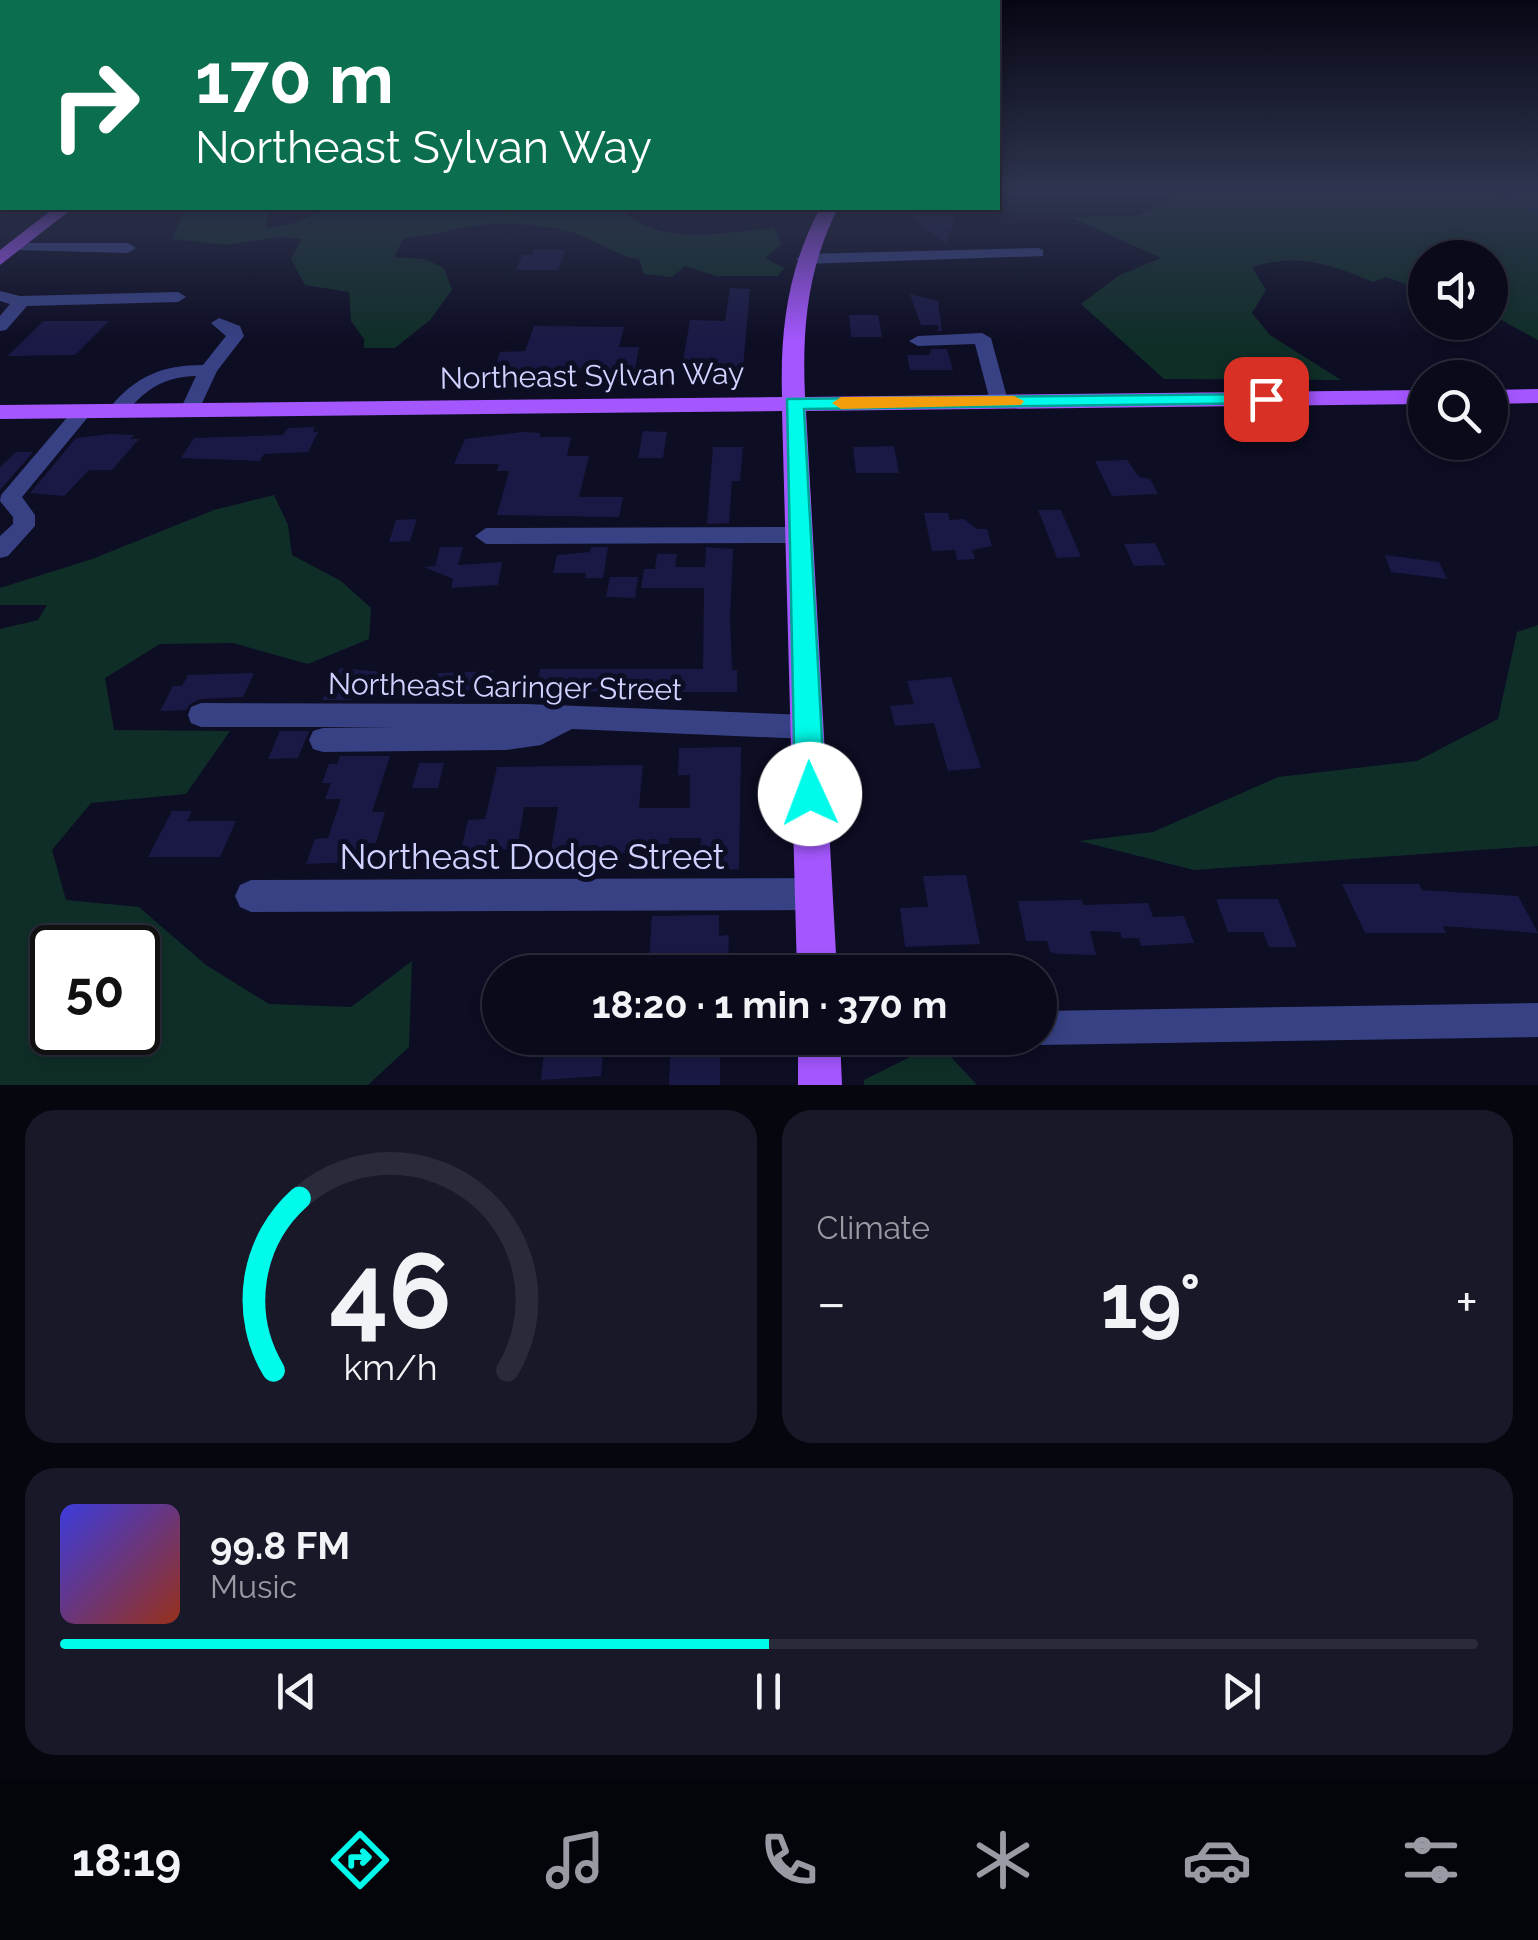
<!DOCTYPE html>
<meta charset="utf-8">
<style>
:root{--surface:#0a0a1b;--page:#181828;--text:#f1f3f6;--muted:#999aa3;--line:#2a2b3a;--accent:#00fbea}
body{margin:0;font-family:Raleway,sans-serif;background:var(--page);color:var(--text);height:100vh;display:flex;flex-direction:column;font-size:38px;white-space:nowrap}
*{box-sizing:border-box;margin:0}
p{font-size:32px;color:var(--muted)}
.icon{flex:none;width:55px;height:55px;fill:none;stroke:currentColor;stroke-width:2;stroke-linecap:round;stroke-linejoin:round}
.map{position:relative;height:1085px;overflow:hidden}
.side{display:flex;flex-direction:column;gap:25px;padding:25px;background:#06060f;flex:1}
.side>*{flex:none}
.hud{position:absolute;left:0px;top:0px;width:1000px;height:210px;box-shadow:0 5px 15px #0003,0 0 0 2px var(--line);background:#0b6e4f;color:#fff;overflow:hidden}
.controls{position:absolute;left:1408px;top:240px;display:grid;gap:20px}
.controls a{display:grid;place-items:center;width:100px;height:100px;border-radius:50%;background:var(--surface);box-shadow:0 5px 15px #0003,0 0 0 2px var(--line);font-size:50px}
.speed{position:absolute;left:30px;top:925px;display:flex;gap:20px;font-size:50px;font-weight:700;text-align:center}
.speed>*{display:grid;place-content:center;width:130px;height:130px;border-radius:50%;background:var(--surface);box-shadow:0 5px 15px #0003,0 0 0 2px var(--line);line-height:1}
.speed .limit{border:5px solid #111;border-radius:15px;background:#fff;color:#111}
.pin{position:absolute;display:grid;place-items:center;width:85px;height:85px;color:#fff;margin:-42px;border-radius:20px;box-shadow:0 5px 15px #0006}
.me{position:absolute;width:110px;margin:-55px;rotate:358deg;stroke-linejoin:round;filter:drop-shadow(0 0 8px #0008)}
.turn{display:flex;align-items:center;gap:35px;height:210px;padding:0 30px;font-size:45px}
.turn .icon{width:130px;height:130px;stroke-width:2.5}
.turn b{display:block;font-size:70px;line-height:85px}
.big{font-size:75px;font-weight:700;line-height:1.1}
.side .card{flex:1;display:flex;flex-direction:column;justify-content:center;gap:15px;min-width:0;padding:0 35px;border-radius:30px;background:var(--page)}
.side .dial{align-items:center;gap:0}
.dial svg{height:260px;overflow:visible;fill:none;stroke:var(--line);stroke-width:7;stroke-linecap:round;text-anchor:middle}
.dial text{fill:var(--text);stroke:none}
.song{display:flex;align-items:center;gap:30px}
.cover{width:120px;height:120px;border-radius:15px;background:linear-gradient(135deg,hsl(240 70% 55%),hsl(10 70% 35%))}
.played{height:10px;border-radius:5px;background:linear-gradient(90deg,var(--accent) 50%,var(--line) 50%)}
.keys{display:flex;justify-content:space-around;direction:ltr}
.heat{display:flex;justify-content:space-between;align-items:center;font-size:55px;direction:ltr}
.side .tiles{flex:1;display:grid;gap:25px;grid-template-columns:1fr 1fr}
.card:last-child{grid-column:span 2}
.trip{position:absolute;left:482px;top:955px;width:575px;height:100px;border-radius:50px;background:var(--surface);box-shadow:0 5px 15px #0003,0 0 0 2px var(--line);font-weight:700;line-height:100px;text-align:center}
.menu{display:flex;height:160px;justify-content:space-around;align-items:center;background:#04040b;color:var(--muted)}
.menu .icon{width:70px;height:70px}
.menu .selected{color:var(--accent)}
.menu b{font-size:45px;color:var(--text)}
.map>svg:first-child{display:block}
.green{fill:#102e28;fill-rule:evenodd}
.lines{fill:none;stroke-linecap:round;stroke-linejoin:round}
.stream{stroke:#0a2a46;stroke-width:4}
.building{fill:#1a1945}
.minor{fill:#374184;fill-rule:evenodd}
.major{fill:#a457ff;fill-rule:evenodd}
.route{fill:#00fbea;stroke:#00a398;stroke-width:2.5}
.slow{fill:#f59e0b}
.labels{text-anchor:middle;stroke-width:10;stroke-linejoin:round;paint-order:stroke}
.street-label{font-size:30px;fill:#d0d2ff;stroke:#0d0d24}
.near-street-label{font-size:35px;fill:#d0d2ff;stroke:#0d0d24}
</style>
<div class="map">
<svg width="1538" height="1085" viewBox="0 0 1538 1085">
<rect width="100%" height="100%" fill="#0d0d24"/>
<g class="green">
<path d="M1164,190H1538V340L1490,314V258H1425V291L1386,277L1373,282C1328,263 1299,253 1252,267L1266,290L1252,313L1270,335L1341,380L1164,379L1081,304L1118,276L1161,258L1070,217L1136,216L1172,198Z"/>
<path d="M185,208H270L265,227C286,229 307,218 326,208H620C656,248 725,232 774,228L781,244L765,258L784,268L778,276H716L685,266L672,277L644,274L639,259C613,256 594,237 567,231C538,224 503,221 474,226C450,229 429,237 404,238L394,257L425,259L444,268L452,290L430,320L395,348H364V339L351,321L349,292L305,285L291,259L302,239L281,237L225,245L173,239Z"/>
<path d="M274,495L288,525L292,555L341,581L371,608L369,639L308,664L233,643L160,644L105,678L114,730L230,731L186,794L91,803L52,850L66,900L139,907L206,965L269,1004L351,1007L412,961L409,1047L368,1085H0V629L38,620L47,605H0V588L92,559L214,510ZM52,948H138V1032H52Z"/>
<path d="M1538,625V846L1194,870L1079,841L1153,832L1278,777L1417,761L1498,719L1517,632Z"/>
<path d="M938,1043L977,1085H864V1080Z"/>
</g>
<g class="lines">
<path class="stream" d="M1497,190L1538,213"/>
</g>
<g class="building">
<path d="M910,208H959L946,243L913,219Z"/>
<path d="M534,250H565L558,270H516L522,255H532Z"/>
<path d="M730,288L750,289L743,368L683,361L690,320L725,321Z"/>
<path d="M910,294L938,301L942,331H937L939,325H921Z"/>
<path d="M849,315H878L882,337H851Z"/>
<path d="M44,321H109L75,355L7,356Z"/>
<path d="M534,326L624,327L619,347H639L635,370L494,371L500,352L525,351Z"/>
<path d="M931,349H947L953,370H910L907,355H929Z"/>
<path d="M315,427L313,432H318L308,452L264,454L260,461L181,458L194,438L283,435L288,428Z"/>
<path d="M643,431L667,432L663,458H638Z"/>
<path d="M522,432L541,433L539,437H571L567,456H589L579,497H623L619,517L497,515L509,471H497L499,464H454L465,439Z"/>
<path d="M111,434L134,435L130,439H139L112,470H89L64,496L30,493L76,438Z"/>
<path d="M894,446L899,473H856L853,447Z"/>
<path d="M713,447H743L740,481H732L729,523L707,524Z"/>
<path d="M16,452H33L0,490V467Z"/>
<path d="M1127,460L1139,477L1150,479L1158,494L1112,496L1095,461Z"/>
<path d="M1038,510H1061L1081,557L1057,558Z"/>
<path d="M924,513H948L950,520L964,519L977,529H987L992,546L972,550L975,559L957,560L955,550L932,551Z"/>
<path d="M417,519L410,541L389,542L396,520Z"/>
<path d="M1155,543L1165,565L1134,566L1124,544Z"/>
<path d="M440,547H463L458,565L502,562L498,585L451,588L453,579L424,567L435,566Z"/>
<path d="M591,547H608L603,578H585L586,573H553L557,555L590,552Z"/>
<path d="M706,547L733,549L730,618L732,670H737V692H676V697H638V691L535,692L540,669H703L704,588H641L644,569H655L657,554H677L675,567H705Z"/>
<path d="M1385,555L1439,562L1447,579L1391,572Z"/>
<path d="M610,577H638L635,598L606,597Z"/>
<path d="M340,668L394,673L382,695L354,693L351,700H322Z"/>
<path d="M494,671L489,690L433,692L438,673Z"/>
<path d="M254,673L243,697L201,699L190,704L186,710L160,711L173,686H182L188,675Z"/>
<path d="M951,677L973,744L981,768L948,771L934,723L895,726L890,706L914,704L907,681Z"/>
<path d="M280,731H309L298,758L268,759Z"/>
<path d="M741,747L739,869L699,870L701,838H669V844L628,845L627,853L551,850L558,807H524L517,849L461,851L468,820L485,819L497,767L643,765L639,808H690V775H678L679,748Z"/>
<path d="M340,756H390L372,812H385L376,843L358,844L352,862L306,864L315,839L328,838L341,799H325L331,783H322L329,764H337Z"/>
<path d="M419,763H444L438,788H412Z"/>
<path d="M172,811H192L187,821H236L220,857H148Z"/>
<path d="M966,875L980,944L905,947L900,908L928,907L923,876Z"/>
<path d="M1342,884H1419L1422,890L1518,896L1538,933L1443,926L1446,933H1365Z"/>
<path d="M1216,899H1278L1297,947H1269L1263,932H1228Z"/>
<path d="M1082,900L1083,905L1148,903L1153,917L1184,916L1194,943L1141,946L1139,938H1122L1120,932L1090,931L1096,955L1059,954L1050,952L1047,941H1026L1018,901Z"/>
<path d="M719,915V936L729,935L728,966H717V972H648L652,916Z"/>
<path d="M546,1038H604L601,1076L541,1080Z"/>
<path d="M671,1038H720V1085H669Z"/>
</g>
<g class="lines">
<g class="minor">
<path d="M11,243H128L136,248L128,253L16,250L9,246Z"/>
<path d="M1038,248L1043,250V256L804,264L796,259L804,254Z"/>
<path d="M0,291L20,296L178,292L186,297L178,302L27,306L6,330L0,331V316L10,304L0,301Z"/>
<path d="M219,318L240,326L244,336L217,371L197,414H183L180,410L196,376C162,377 145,390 124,415H110V407C137,376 162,365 203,365L226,336L211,323Z"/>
<path d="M982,333L991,338L1008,401L1006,405L999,407L990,401L975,344L918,346L909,341L918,336Z"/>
<path d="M83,405L93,411L22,497L35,515V526L8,556L0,558V536L13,524V517L0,501L1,495L76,407Z"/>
<path d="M799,527L810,535L799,543L486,544L475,536L486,528Z"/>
<path d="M201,703L526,704L808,715L818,719L822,727L818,735L808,739L572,729L541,745L506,750L323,752L313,749L309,740L313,731L323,728L392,727H201L191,723L188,715L191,707Z"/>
<path d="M814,878L825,883L830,894L825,905L814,910L251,912L240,907L235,896L240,885L251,880Z"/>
<path d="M1538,1003V1037L1040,1045L1027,1038H1040V1011Z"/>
</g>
<g class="major">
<path d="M54,208H73L0,265V250Z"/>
<path d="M820,208H838C807,269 802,329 805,397L1425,390V404L806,411L837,972H797L782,411L0,419V405L782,397C780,329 788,268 820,208Z"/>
<path d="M1538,389V403L1490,404V390Z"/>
<path d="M798,1038H840L842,1085H798Z"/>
</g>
</g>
<linearGradient id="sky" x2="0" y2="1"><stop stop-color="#070714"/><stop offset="0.56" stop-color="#2f3550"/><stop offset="1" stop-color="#2f3550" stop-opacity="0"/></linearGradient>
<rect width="1538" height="342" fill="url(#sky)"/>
<path class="route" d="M1266,394L1276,399L1273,403L804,409L825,794L820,804L810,807L800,804L795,794L787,399Z"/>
<path class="slow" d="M1014,396L1024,401L1021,405L841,409L832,403L841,397Z"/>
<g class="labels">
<g class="street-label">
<text transform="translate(592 376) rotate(-1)" y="10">Northeast Sylvan Way</text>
<text transform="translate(505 687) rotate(1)" y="10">Northeast Garinger Street</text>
</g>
<g class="near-street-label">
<text x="532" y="869">Northeast Dodge Street</text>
</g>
</g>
</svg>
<div class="controls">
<a><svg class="icon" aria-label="sound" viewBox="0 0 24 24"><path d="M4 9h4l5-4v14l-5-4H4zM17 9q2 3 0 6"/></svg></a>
<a><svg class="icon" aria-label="search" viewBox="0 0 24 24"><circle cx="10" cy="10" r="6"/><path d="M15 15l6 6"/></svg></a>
</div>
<div class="speed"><div class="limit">50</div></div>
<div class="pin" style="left:1266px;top:399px;background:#d93025"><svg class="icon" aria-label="arrive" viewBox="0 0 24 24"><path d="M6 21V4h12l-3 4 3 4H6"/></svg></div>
<svg class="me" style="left:810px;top:794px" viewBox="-20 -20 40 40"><circle r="19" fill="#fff"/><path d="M0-13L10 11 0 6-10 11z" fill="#00fbea"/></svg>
<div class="trip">18:20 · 1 min · 370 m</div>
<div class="hud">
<div class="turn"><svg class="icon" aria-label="right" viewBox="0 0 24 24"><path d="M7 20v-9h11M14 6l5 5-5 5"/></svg><div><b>170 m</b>Northeast Sylvan Way</div></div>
</div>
</div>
<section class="side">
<div class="tiles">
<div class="card dial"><svg viewBox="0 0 100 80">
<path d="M14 69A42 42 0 1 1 86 69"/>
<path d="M14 69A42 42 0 0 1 22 16" stroke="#00fbea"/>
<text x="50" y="56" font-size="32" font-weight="700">46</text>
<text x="50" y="72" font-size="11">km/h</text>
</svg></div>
<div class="card"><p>Climate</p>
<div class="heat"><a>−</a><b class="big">19°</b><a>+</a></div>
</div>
<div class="card">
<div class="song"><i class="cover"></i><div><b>99.8 FM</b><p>Music</p></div></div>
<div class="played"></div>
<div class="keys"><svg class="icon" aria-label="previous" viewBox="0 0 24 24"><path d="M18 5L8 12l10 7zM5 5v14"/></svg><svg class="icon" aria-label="pause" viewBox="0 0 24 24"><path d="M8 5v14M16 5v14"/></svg><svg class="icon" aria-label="next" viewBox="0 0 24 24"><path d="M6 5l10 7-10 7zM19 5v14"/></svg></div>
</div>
</div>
</section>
<nav class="menu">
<b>18:19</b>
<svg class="icon selected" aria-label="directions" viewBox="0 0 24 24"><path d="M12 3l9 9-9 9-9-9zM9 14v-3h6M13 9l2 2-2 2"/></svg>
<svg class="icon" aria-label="music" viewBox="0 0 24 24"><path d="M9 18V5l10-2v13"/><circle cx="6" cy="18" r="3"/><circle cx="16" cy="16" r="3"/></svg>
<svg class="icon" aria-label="phone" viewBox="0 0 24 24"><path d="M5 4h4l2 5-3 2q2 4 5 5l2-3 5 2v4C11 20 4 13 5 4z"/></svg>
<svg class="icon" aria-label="climate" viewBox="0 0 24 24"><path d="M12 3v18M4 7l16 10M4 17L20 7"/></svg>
<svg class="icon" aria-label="car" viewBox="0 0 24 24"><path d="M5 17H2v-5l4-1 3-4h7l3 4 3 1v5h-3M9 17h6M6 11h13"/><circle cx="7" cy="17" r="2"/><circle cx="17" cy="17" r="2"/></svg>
<svg class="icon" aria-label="filters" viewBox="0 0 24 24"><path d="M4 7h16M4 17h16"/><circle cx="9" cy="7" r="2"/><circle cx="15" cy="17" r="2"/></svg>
</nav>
